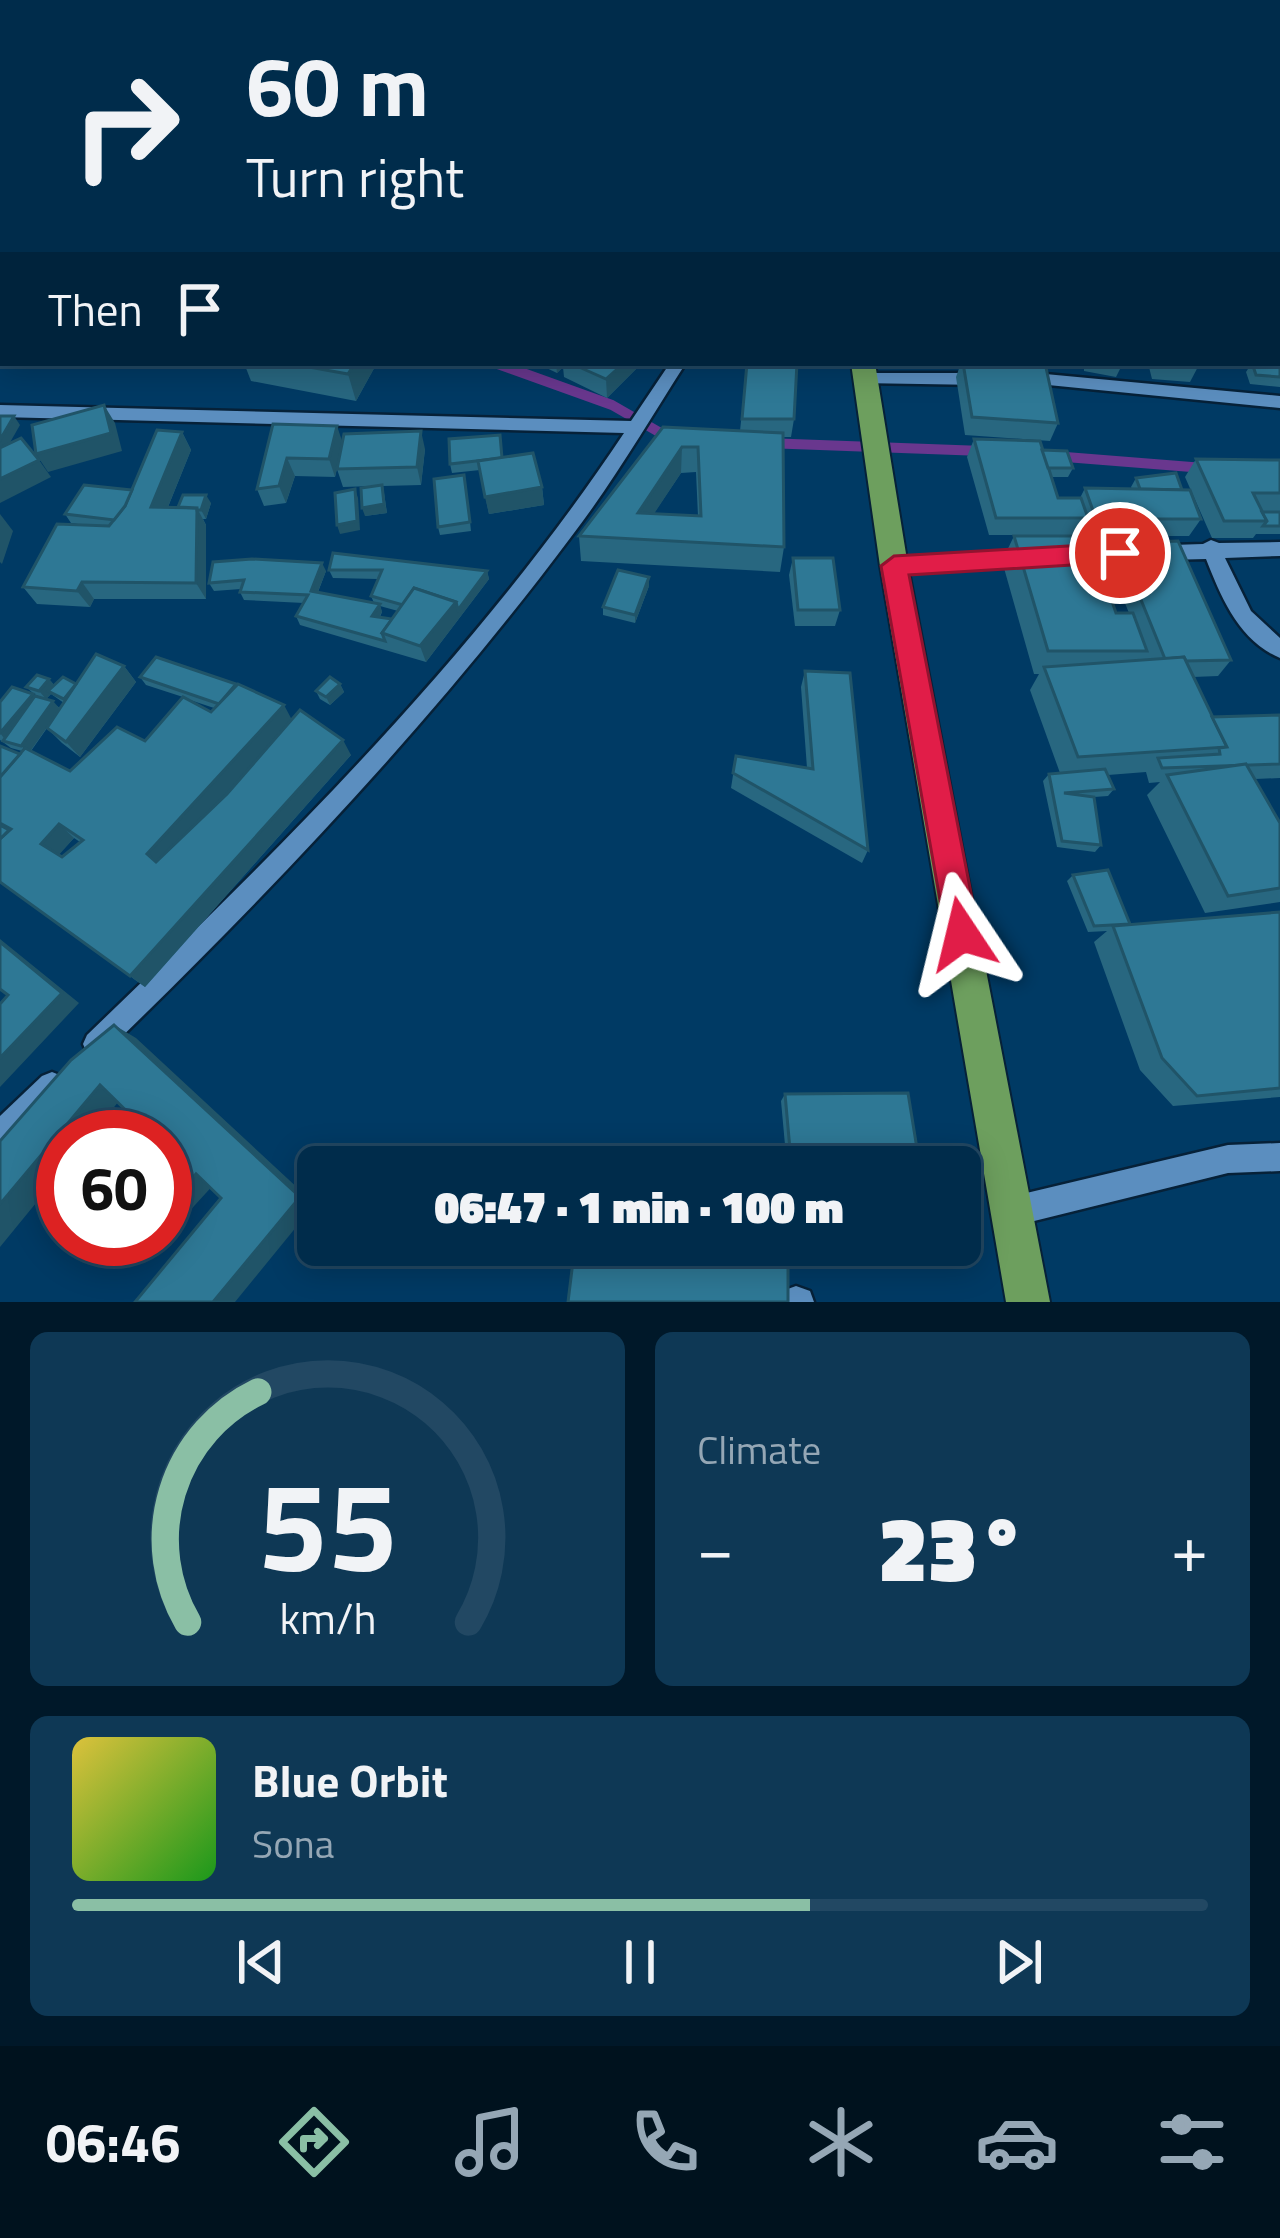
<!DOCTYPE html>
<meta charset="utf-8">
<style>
:root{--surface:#002c4b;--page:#0e3855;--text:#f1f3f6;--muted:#95a7b5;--line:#224863;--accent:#8abfa5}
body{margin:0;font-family:"Titillium Web",sans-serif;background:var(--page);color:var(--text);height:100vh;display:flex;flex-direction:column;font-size:45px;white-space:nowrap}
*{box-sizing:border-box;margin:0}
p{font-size:39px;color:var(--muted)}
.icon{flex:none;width:66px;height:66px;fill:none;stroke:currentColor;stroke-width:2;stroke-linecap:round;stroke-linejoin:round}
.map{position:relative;height:1302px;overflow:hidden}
.sheet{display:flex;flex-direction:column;gap:30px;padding:30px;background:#001829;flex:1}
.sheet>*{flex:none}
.banner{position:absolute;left:0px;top:0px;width:1281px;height:366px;box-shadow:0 6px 30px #0003,0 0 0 3px var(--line);background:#002c4b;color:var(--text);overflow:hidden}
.speed{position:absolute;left:36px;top:1110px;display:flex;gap:24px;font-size:60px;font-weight:700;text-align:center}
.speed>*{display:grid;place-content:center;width:156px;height:156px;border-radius:50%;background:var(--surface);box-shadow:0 6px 30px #0003,0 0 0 3px var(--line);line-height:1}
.speed .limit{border:18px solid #d22;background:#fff;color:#111}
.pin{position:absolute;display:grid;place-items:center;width:102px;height:102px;color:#fff;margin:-51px;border:6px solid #fff;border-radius:50%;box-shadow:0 3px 12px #0007}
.me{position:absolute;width:132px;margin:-66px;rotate:350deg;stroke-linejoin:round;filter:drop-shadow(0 0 9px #0008)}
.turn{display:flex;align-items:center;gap:42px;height:252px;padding:0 48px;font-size:54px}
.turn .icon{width:156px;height:156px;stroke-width:2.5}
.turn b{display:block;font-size:84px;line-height:102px}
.then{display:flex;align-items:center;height:114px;padding:0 48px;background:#0003;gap:24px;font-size:45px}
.big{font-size:90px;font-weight:800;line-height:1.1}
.sheet .widget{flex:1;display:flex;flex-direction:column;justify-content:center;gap:18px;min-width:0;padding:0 42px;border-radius:18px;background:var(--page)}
.sheet .dial{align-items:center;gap:0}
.dial svg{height:312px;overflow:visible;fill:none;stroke:var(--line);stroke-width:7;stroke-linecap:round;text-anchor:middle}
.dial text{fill:var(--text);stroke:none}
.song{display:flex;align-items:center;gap:36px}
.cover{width:144px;height:144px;border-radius:18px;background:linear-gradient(135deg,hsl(50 70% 55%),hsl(120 70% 35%))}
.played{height:12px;border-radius:6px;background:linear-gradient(90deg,var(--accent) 65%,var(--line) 65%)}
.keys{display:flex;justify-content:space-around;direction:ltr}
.heat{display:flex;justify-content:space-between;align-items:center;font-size:66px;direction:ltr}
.sheet .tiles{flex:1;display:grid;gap:30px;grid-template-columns:1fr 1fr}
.widget:last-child{grid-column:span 2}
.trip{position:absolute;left:297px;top:1146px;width:684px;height:120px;border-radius:18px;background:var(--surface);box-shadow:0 6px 30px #0003,0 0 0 3px var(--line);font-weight:800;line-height:120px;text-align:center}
.tab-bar{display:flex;height:192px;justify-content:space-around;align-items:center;background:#00121e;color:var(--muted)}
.tab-bar .icon{width:84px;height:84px}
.tab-bar .on{color:var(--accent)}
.tab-bar b{font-size:54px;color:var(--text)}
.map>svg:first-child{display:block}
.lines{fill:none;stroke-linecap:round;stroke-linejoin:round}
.stream{stroke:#69378e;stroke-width:10}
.minor-casing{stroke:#062138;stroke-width:5}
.major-casing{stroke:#062138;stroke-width:4}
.minor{fill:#5b8ebf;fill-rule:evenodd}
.major{fill:#6d9f5e;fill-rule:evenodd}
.wall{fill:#286780;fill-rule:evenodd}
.shaded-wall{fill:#205468}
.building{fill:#2e7895;stroke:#205468;stroke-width:3;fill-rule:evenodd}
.route{fill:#e11d48;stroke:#92132f;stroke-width:3}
</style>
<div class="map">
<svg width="1280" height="1302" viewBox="0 0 1280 1302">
<rect width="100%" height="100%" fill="#003a64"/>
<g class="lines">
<g class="stream">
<path d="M495,363L612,405L671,439"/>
<path d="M765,443L983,451"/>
<path d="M1053,456L1204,468"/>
</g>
<defs>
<g id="minor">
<path d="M708,0H799L801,2L712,3Z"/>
<path d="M1030,0H1042L1041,3H1029Z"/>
<path d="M1117,0H1133L1136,3H1120Z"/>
<path d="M670,363H686C648,422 614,481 571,537C432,723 271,892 105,1053L96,1057L87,1053L83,1044L87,1035C280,849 475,657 624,433L0,417V405L631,421Z"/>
<path d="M1024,372L1280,396V408L1018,382L1016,378Z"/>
<path d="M866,373H981L989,379L981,385L860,383V375Z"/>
<path d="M1211,540L1219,543L1280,542V556L1225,558L1251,611L1280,638V658C1239,641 1221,597 1206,559L1080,562L1070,555L1080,548L1203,544Z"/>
<path d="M1031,550L1041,558L1031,566L894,574L884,566L894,558Z"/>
<path d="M52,1072L62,1076L66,1086L62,1096L10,1145L0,1149V1116L42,1076Z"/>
<path d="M1280,1143V1171L1228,1173L1014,1226L1004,1221L999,1211L1004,1201L1014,1196L1228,1145Z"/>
<path d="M796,1286L810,1291L814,1302H781L785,1290Z"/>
</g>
<g id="major">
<path d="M786,0H802L803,3H787Z"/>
<path d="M851,363H875L908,566L1050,1302H1006L880,566Z"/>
</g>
</defs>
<use href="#minor" class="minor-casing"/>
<use href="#major" class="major-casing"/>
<use href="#minor" class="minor"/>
<use href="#major" class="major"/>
</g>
<g class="wall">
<path d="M217,0H324L325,3H213Z"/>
<path d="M363,0H547V3H370L364,2Z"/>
<path d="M852,0H947L946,3H852Z"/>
<path d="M1269,0H1280V18L1278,15V3H1271Z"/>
<path d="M1278,185H1280V243L1278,242Z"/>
<path d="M244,363H377L356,401L251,381Z"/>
<path d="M536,363H642L607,398L564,377L563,367L557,373Z"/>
<path d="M747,363L794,419L791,437H783L784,547L780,572L581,561L579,536L663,427L740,431ZM696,472L698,516L654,513L681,473Z"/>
<path d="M961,363H1045L1058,423L1050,441L965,435L956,377Z"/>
<path d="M1084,363H1123L1116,377L1084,371Z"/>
<path d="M1148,363H1200L1190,382L1152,379Z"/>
<path d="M1252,363L1280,366V387L1250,384L1246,372Z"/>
<path d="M273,424L342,443L425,449L421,485L383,486L387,513L365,516L373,486L343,487L337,469L339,460L335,477L295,476L286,503L264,506L257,489Z"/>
<path d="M182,432L191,450L168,507L211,503L206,519H203L206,525V599H94L90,607L37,604L23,587L92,526L71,523L65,514L132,490Z"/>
<path d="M974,439L1042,450L1073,468L1068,477H1051L1058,498H1080L1085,488L1132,489L1131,487L1136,478L1182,490L1201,519L1189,536H1102L1109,557L1118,543L1231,660L1218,676L1193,677L1212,717L1280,715V778L1255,779L1280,823V902L1205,913L1147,795L1160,782L1149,783L1146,772L1108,775L1114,789L1108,796L1094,797L1101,845L1095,852L1057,847L1043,781L1049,774L1060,773L1030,690L1039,674H1034L1002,561L1014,536H1086L1083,526L1078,535H989L967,457ZM1113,574L1129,613H1116L1106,585Z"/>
<path d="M503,457L542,487L544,505L489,514L480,470L452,473L450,464Z"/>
<path d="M1196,459L1280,460V534H1256L1253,538H1212L1185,477Z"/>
<path d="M466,484L471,531L440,535L438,527Z"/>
<path d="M793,558L840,610L835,626H795L789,575Z"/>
<path d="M329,570L487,571L489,579L426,662L300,625L296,616L304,603L244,600L240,592L241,589L214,591L209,583L326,571L318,592L374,603L371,596L378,579L333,578ZM380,606L398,611L392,619L380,617L382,612Z"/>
<path d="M649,586L635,623L603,615V607Z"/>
<path d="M124,666L136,682L80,757L62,743L47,728L52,721L31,751L70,771L145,741L183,697L146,685L140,677L292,719L351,755L145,987L0,882V746L20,754L22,751L11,748L0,740V702L33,694L35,696L44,699L34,694L26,687L49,679L54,685L76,684ZM51,694L64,703L60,708L46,699ZM187,699L214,708L211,712ZM74,838L80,842L62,857L58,855Z"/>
<path d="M805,671L868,850L862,863L731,788L736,756L807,768L801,687Z"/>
<path d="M340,684L344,692L330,705L320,699L316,691Z"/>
<path d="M1073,875L1129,925L1280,912V1097L1173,1106L1140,1070L1094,942L1107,931L1088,932L1067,881Z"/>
<path d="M785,1094L919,1161L910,1166L787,1167L781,1101Z"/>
</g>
<g class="shaded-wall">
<path d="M355,363H377L356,401L348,374Z"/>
<path d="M563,363V367L557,373L556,364Z"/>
<path d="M624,363H642L607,398L606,379Z"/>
<path d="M104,405L115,423L122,451L48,472L36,454Z"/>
<path d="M14,416L20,425L4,453L0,447V440Z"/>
<path d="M337,426L343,444L335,477L329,459Z"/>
<path d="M421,431L425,449L421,485L417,467Z"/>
<path d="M182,432L191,450L161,524L151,507Z"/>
<path d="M682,447L681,473L638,538V513Z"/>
<path d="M287,458L295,476L286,503L279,486Z"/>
<path d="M39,460L51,477L0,503V479Z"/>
<path d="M382,485L387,513L365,516L362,508Z"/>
<path d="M542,487L544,505L489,514L485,497Z"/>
<path d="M355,489L358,498L360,530L340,534L337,525Z"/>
<path d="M206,495L211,503L206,519L201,510Z"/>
<path d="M197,508L206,525V599L196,583Z"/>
<path d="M0,514L13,531L2,564L0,562Z"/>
<path d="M322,563L326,571L315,599L311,591Z"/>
<path d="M487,571L489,579L426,662L420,646L456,602Z"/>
<path d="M649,577V586L635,623V615Z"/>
<path d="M82,582L94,599L90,607L77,591Z"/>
<path d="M380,604L382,612L375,624L372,616Z"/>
<path d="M124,666L136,682L80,757L66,742Z"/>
<path d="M49,679L56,687L48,691L51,694L46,699L39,691Z"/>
<path d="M340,684L344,692L330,705L326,697Z"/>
<path d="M33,694L40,701L7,742L0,733Z"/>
<path d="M53,701L60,709L29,753L21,746Z"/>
<path d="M284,705L292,720L160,867L147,854Z"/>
<path d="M343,740L351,755L145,987L130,976Z"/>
<path d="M59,824L74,838L57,857L41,844Z"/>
<path d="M0,939L79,1003L0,1087V1058L62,993L0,942Z"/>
<path d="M114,1025L136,1038L315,1204L235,1302H213L300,1197Z"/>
<path d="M100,1085L123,1096L90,1137H63V1170L0,1247V1204Z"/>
<path d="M196,1174L217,1181L184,1217L165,1212V1208Z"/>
</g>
<g class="building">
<path d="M217,0H245L240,3H213Z"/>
<path d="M278,0H317L312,3H293Z"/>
<path d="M412,0H535L533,3L409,2Z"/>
<rect x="613" y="0" width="34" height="3"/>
<path d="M677,0H734V3H678Z"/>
<path d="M858,0L927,3H859Z"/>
<path d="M1052,0H1112L1113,3H1052Z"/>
<path d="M287,363H355L348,374Z"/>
<path d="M570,363H624L606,379Z"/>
<path d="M747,363H797L794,419H742Z"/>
<path d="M963,363H1045L1058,423L972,417Z"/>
<path d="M1252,363L1280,366V377L1256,375Z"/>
<path d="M104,405L111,433L36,454L32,425Z"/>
<path d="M0,416H14L0,440Z"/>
<path d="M273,424L337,426L329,459L287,458L279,486L257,489Z"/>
<path d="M663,427L783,433L784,547L579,536ZM682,447H698L701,516L638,513Z"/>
<path d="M157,430L182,432L151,507L197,508L196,583L82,582L77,591L23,587L57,524L109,526L125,506Z"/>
<path d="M421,431L417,467L337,469L344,434Z"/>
<path d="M500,435L502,458L450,464L449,439Z"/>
<path d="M21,438L39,460L0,479V448Z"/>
<path d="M974,439L1040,441L1058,498H1081L1088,518H996Z"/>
<path d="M1042,450L1067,451L1073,468H1048Z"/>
<path d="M533,453L542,487L485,497L478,461Z"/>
<path d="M1196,459L1280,460V493H1253L1267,521H1224Z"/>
<path d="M1176,473L1182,490L1140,489L1136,478Z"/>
<path d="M464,475L470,522L438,527L434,479Z"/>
<path d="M84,485L132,490L125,506L114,520L65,514Z"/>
<path d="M382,485L384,504L362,508L361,488Z"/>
<path d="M1085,488L1190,490L1201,519H1096Z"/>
<path d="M355,489L357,521L337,525L335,493Z"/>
<path d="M183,495H206L201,510H197V508L178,507Z"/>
<path d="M1262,512H1280V526H1263L1267,521Z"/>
<path d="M1014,536H1102L1114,572H1102L1116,613H1133L1147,651H1048Z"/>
<path d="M1178,541L1231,660L1186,661L1184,657L1165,659L1118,543Z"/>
<path d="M333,553L487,571L458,610L456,602L414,588L403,605L371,596L382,570H329Z"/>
<path d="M793,558H833L840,610H798Z"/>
<path d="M252,559L322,563L311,591L380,604L372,616L392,619L382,633L385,641L296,616L308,595L240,592L244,580L209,583L213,562Z"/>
<path d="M618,570L649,577L635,615L603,607Z"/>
<path d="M414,588L456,602L420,646L382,633Z"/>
<path d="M96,654L124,666L66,742L47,728Z"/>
<path d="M156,657L236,684L219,704L140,677Z"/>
<path d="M1184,657L1227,747L1078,757L1044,667Z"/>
<path d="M805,671L850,673L868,850L733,773L736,756L813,769Z"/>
<path d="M37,675L49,679L39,691L26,687Z"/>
<path d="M63,677L76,684L64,699L48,691Z"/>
<path d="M330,677L340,684L326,697L316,691Z"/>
<path d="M238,684L284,705L147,854L156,862L227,794L300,710L343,740L130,976L0,882V839L11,829L0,823V777L25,748L70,771L117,727L145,741L183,697L211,712ZM59,824L83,840L62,857L41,844Z"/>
<path d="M12,687L33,694L0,733V702Z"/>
<path d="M35,696L53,701L21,746L3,741Z"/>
<path d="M1280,715V764L1162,768L1158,758L1220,754L1219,748L1227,747L1212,717Z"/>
<path d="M0,746L20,754L0,777Z"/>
<path d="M1246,764L1280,823V888L1228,896L1167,775Z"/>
<path d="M1105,769L1114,789L1064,793L1094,797L1101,845L1062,841L1049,774Z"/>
<path d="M0,825L9,830L0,839Z"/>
<path d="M1108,870L1130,924L1094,926L1073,875Z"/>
<path d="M1280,912V1088L1197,1096L1162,1058L1113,926Z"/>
<path d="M0,942L62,993L0,1058V1004L8,995L0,989Z"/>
<path d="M114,1025L300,1197L213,1302H135L221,1198L196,1174L165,1208V1137H153L100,1085L0,1204V1141L71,1060Z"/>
<path d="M908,1093L919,1161H791L785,1094Z"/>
<path d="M575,1245H788V1302H568Z"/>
</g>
<path class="route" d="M1120,543L1133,553L1120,562L909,575L979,934L974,946L962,950L951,946L946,934L881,566L894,556Z"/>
</svg>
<div class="speed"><div class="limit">60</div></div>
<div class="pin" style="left:1120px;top:553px;background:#d93025"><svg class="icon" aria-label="arrive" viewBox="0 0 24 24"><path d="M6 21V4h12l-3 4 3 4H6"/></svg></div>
<svg class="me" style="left:962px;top:934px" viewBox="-20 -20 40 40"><path d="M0-17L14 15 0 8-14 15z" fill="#e11d48" stroke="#fff" stroke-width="4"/></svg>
<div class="trip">06:47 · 1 min · 100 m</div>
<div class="banner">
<div class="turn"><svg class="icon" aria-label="right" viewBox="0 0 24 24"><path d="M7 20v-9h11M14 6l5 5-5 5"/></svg><div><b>60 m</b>Turn right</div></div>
<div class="then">Then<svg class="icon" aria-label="arrive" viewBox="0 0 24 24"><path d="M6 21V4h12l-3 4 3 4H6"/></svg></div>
</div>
</div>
<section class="sheet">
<div class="tiles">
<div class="widget dial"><svg viewBox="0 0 100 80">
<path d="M14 69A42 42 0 1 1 86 69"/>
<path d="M14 69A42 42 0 0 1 32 10" stroke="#8abfa5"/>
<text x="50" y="56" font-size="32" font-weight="700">55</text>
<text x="50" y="72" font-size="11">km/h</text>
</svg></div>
<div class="widget"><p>Climate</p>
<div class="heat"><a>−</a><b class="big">23°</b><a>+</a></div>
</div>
<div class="widget">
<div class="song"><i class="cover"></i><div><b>Blue Orbit</b><p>Sona</p></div></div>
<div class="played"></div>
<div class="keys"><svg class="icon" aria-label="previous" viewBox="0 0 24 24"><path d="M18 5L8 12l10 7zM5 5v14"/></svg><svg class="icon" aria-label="pause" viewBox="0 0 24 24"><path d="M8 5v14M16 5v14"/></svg><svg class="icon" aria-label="next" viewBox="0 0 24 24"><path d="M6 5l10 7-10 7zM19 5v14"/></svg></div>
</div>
</div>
</section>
<nav class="tab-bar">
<b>06:46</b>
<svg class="icon on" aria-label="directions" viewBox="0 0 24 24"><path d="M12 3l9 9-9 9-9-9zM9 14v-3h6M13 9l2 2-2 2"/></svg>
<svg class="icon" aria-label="music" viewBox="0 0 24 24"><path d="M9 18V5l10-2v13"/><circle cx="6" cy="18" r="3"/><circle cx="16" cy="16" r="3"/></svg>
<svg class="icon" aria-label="phone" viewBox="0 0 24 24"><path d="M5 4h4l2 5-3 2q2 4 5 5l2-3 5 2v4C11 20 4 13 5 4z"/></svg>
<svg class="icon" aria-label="climate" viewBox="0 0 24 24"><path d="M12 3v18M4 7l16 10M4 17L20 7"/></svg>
<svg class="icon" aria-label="car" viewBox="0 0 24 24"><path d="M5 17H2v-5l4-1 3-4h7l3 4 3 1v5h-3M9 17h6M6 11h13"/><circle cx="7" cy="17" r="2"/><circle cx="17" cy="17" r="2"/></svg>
<svg class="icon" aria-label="filters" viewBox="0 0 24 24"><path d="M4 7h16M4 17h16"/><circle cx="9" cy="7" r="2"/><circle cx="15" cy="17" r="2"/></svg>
</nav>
